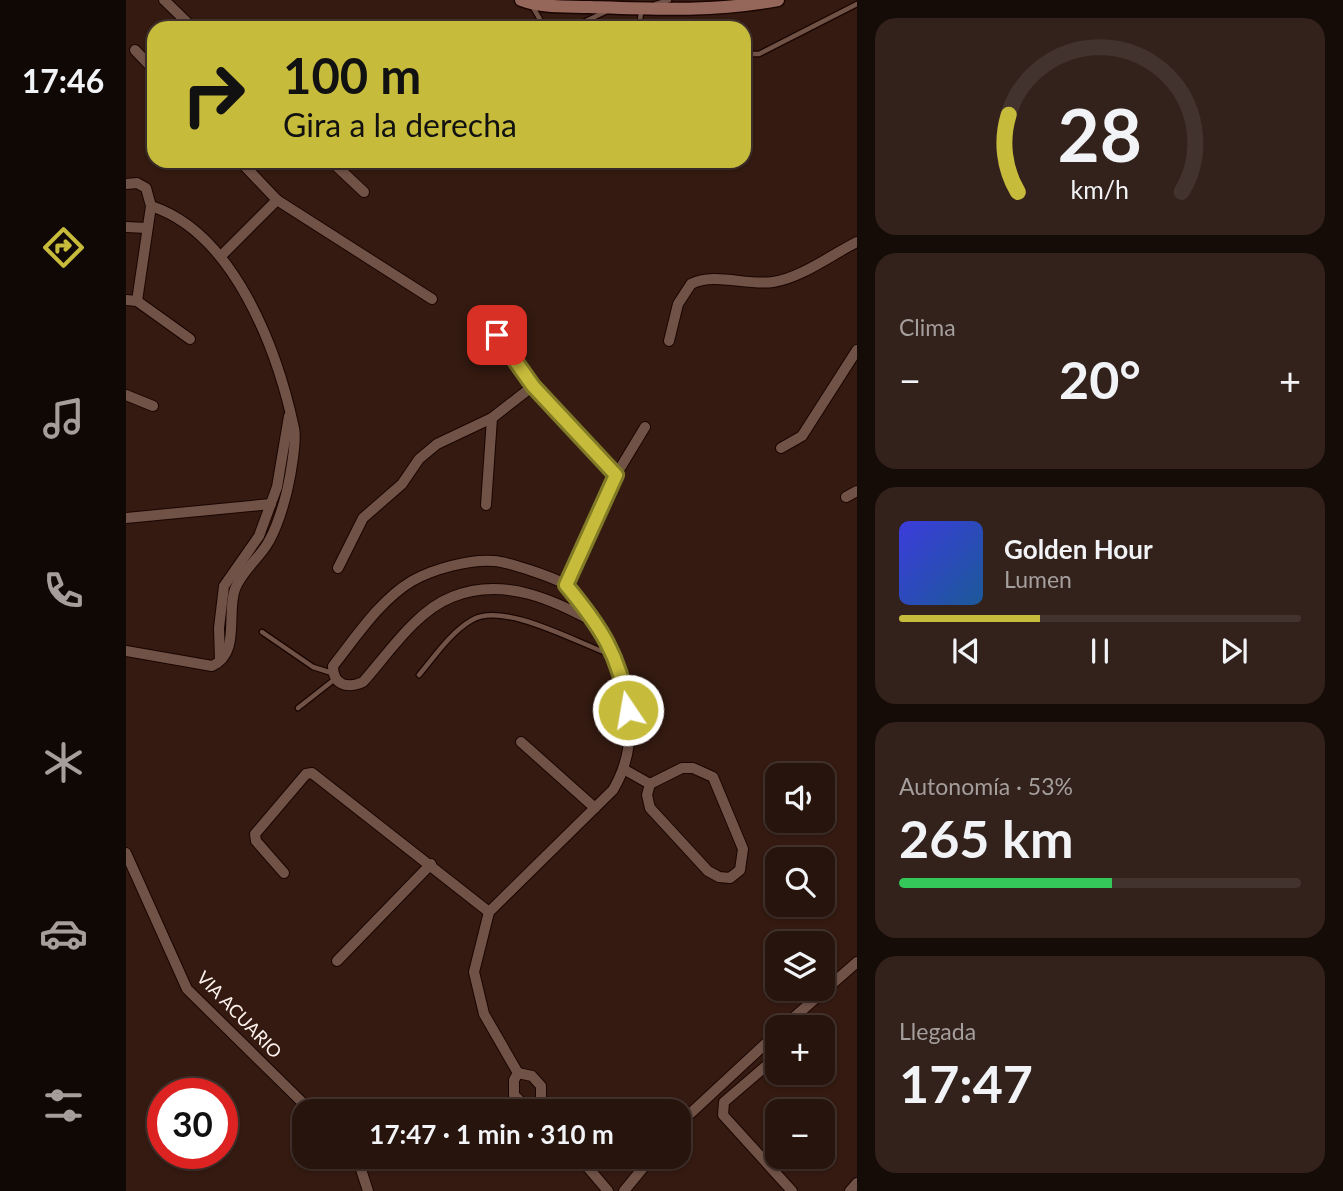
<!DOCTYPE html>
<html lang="es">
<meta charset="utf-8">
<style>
:root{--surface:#27140d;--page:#33211b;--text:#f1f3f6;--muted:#a49e9d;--line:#43332e;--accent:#c7bb3b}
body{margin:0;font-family:Lato,sans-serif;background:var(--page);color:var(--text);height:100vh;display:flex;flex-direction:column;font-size:26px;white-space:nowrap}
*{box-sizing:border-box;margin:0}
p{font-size:23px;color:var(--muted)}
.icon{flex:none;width:38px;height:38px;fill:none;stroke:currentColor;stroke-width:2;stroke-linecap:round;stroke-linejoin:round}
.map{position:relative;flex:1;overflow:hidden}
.sheet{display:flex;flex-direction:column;gap:18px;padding:18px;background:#150b07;width:486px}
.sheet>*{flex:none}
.banner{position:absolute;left:21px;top:21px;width:604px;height:147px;border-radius:21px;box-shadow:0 2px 5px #0004,0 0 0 2px var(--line);background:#c7bb3b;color:#111;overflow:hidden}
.fabs{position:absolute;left:639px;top:763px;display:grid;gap:14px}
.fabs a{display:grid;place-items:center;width:70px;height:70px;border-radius:14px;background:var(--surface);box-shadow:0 2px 5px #0004,0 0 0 2px var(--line);font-size:35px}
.speed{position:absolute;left:21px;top:1078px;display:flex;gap:14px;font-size:35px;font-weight:700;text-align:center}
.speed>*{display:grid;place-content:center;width:91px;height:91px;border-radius:50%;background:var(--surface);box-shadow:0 2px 5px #0004,0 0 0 2px var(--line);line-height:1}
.speed .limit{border:10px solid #d22;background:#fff;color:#111}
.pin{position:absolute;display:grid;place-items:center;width:60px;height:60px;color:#fff;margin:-30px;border-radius:14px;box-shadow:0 4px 10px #0006}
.me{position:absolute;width:77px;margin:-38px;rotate:348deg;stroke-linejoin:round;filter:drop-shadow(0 0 5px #0008)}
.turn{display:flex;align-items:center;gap:24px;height:147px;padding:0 21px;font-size:32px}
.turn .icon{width:91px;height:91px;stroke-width:2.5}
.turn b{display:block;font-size:49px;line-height:60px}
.big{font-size:52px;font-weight:700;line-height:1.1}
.sheet .tile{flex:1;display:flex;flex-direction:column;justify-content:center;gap:10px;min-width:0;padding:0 24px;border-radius:21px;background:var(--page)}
.sheet .dial{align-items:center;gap:0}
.dial svg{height:182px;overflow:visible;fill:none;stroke:var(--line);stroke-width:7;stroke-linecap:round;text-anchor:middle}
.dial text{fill:var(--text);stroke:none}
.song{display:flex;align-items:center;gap:21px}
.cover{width:84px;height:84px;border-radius:10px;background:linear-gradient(135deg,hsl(240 70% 55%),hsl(210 70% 35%))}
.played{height:7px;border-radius:4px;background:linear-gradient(90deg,var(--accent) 35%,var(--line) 35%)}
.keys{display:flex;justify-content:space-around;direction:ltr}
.heat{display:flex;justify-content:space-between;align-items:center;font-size:38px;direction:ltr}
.charge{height:10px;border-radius:5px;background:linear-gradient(90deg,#34c759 53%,var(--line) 0)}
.trip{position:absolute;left:166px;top:1099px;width:399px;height:70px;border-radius:21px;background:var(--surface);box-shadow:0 2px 5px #0004,0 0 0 2px var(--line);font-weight:700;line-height:70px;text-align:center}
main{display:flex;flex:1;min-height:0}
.tabs{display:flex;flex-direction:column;width:126px;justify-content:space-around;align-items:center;background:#100805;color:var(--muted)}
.tabs .icon{width:49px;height:49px}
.tabs .current{color:var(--accent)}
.tabs b{font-size:32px;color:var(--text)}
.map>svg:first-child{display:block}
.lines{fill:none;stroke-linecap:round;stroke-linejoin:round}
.lane-casing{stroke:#1a0501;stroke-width:7}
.street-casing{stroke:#1a0501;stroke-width:12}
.secondary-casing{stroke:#1a0501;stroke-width:15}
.lane{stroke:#705247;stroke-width:4.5}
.street{stroke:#705247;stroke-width:10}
.secondary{stroke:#94675a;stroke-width:12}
.route-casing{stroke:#817a26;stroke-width:18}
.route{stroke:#c7bb3b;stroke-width:12}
.labels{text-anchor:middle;stroke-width:5;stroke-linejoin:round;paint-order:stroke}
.street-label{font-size:18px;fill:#fdf2ee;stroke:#341a11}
</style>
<main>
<nav class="tabs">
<b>17:46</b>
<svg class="icon current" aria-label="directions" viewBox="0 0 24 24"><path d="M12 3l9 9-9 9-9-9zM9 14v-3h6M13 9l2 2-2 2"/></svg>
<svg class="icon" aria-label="music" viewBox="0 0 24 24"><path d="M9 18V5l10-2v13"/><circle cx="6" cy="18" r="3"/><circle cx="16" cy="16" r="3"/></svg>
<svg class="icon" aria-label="phone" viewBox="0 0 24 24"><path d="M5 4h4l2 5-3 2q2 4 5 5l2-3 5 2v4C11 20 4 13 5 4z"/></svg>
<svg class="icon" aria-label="climate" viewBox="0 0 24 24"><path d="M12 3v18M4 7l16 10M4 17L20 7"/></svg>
<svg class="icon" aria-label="car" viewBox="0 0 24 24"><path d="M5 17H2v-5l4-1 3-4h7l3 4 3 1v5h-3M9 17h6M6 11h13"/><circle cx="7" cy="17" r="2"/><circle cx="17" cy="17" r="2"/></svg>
<svg class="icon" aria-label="filters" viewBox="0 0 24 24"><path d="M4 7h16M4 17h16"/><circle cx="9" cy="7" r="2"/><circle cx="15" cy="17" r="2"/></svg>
</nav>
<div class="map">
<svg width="731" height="1191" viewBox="0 0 731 1191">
<rect width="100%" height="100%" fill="#341a11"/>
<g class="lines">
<defs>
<g id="lane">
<path d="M405,4L419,28"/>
<path d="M530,4L543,0"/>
<path d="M445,28L479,12"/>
<path d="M513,28L515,12"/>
<path d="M618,54H633L731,4"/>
<path d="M136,632L187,667L206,673"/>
<path d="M293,675C309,656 325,632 346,620C378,601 453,644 486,655"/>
<path d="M172,708L209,679"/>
</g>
<g id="street">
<path d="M38,0L67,28"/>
<path d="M9,50L28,70"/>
<path d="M205,161L238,192"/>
<path d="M0,184L11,183L20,188L25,206C108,233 151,349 168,428C171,441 164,478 161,491C157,507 151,527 143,541C134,558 116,570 109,589C100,613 115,653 86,666L0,651"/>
<path d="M151,200L306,299"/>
<path d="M0,227L21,228"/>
<path d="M95,256L151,200L114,161"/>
<path d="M0,300L11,301L25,206"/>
<path d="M11,301L64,339"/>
<path d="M371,335L407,386L490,475"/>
<path d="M543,341L552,304L565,284C588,272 621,286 647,282C675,278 705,255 731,242"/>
<path d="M0,395L27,406"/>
<path d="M655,448L676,436L731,350"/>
<path d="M720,497L731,491"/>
<path d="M360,505L366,418"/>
<path d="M0,518L145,504"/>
<path d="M212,568L237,518L276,484L293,459L311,444L366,418L407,386"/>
<path d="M440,585L490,475L519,427"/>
<path d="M94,660L93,628L98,586L133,536L151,487L163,416"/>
<path d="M395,742L469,808"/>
<path d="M556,768H567L587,777L617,849L614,870L604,878L593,877L582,871L524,808L521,795L524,784Z"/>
<path d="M499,770L524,784"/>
<path d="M0,853L61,989L185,1111"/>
<path d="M158,873L130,841L129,834L180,774L186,773L363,912"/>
<path d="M211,961L305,864"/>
<path d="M657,1027L731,962"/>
<path d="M640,1066L598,1102L597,1115L666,1191"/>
<path d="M392,1073L358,1014L348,972L363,912L487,790C521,733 499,657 460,608C454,601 447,589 439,584C426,577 383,562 368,561C344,559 307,569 286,581C254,600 230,637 207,666C207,685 221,689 237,682C262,654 290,611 326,597C377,576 429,600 473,625"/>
<path d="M392,1073L388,1080V1095L399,1106L415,1107"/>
<path d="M392,1073L406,1076L415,1086V1107"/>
<path d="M553,1124L651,1033"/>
<path d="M231,1157L242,1191"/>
<path d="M453,1157L482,1191"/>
<path d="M498,1191L526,1157"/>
<path d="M724,1191L731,1183"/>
</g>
<path id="secondary" d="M395,0C416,8 441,6 464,7C525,9 591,12 652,0"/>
</defs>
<use href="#lane" class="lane-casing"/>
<use href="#street" class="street-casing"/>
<use href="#secondary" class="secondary-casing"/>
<use href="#lane" class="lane"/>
<use href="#street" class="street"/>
<use href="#secondary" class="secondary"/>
</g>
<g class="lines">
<defs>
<path id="route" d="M371,335L407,386L490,475L440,585C474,626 494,655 502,710"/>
</defs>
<use href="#route" class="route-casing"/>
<use href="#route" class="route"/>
</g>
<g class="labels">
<g class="street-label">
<text transform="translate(113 1015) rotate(46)" y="6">VIA ACUARIO</text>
</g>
</g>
</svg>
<div class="fabs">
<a><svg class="icon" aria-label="sound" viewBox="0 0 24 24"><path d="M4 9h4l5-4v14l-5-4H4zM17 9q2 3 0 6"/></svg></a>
<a><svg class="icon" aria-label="search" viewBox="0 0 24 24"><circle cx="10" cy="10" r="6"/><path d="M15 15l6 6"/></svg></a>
<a><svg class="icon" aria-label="layers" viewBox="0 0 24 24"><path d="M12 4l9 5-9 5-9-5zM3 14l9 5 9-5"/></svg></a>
<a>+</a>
<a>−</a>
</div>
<div class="speed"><div class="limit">30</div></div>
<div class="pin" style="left:371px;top:335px;background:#d93025"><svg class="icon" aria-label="arrive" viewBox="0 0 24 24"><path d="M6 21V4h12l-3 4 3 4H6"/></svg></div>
<svg class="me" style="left:502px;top:710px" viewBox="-20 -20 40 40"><circle r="17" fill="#c7bb3b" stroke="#fff" stroke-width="3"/><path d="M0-11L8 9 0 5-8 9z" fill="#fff"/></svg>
<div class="trip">17:47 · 1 min · 310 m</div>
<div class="banner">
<div class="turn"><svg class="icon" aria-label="right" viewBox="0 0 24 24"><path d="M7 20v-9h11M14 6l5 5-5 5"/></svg><div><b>100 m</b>Gira a la derecha</div></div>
</div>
</div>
<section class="sheet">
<div class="tile dial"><svg viewBox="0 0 100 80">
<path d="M14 69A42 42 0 1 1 86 69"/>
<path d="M14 69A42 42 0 0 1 10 35" stroke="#c7bb3b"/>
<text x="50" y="56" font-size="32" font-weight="700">28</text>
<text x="50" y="72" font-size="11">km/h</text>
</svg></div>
<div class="tile"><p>Clima</p>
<div class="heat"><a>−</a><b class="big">20°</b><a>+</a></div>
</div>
<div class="tile">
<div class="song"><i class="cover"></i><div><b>Golden Hour</b><p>Lumen</p></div></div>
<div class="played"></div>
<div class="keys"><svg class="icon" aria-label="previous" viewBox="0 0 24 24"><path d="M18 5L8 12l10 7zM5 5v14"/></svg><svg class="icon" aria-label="pause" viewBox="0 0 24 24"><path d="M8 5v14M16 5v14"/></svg><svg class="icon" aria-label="next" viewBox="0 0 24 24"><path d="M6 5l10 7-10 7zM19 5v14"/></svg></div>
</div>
<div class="tile"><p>Autonomía · 53%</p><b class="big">265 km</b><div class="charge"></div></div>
<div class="tile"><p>Llegada</p><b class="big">17:47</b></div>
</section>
</main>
